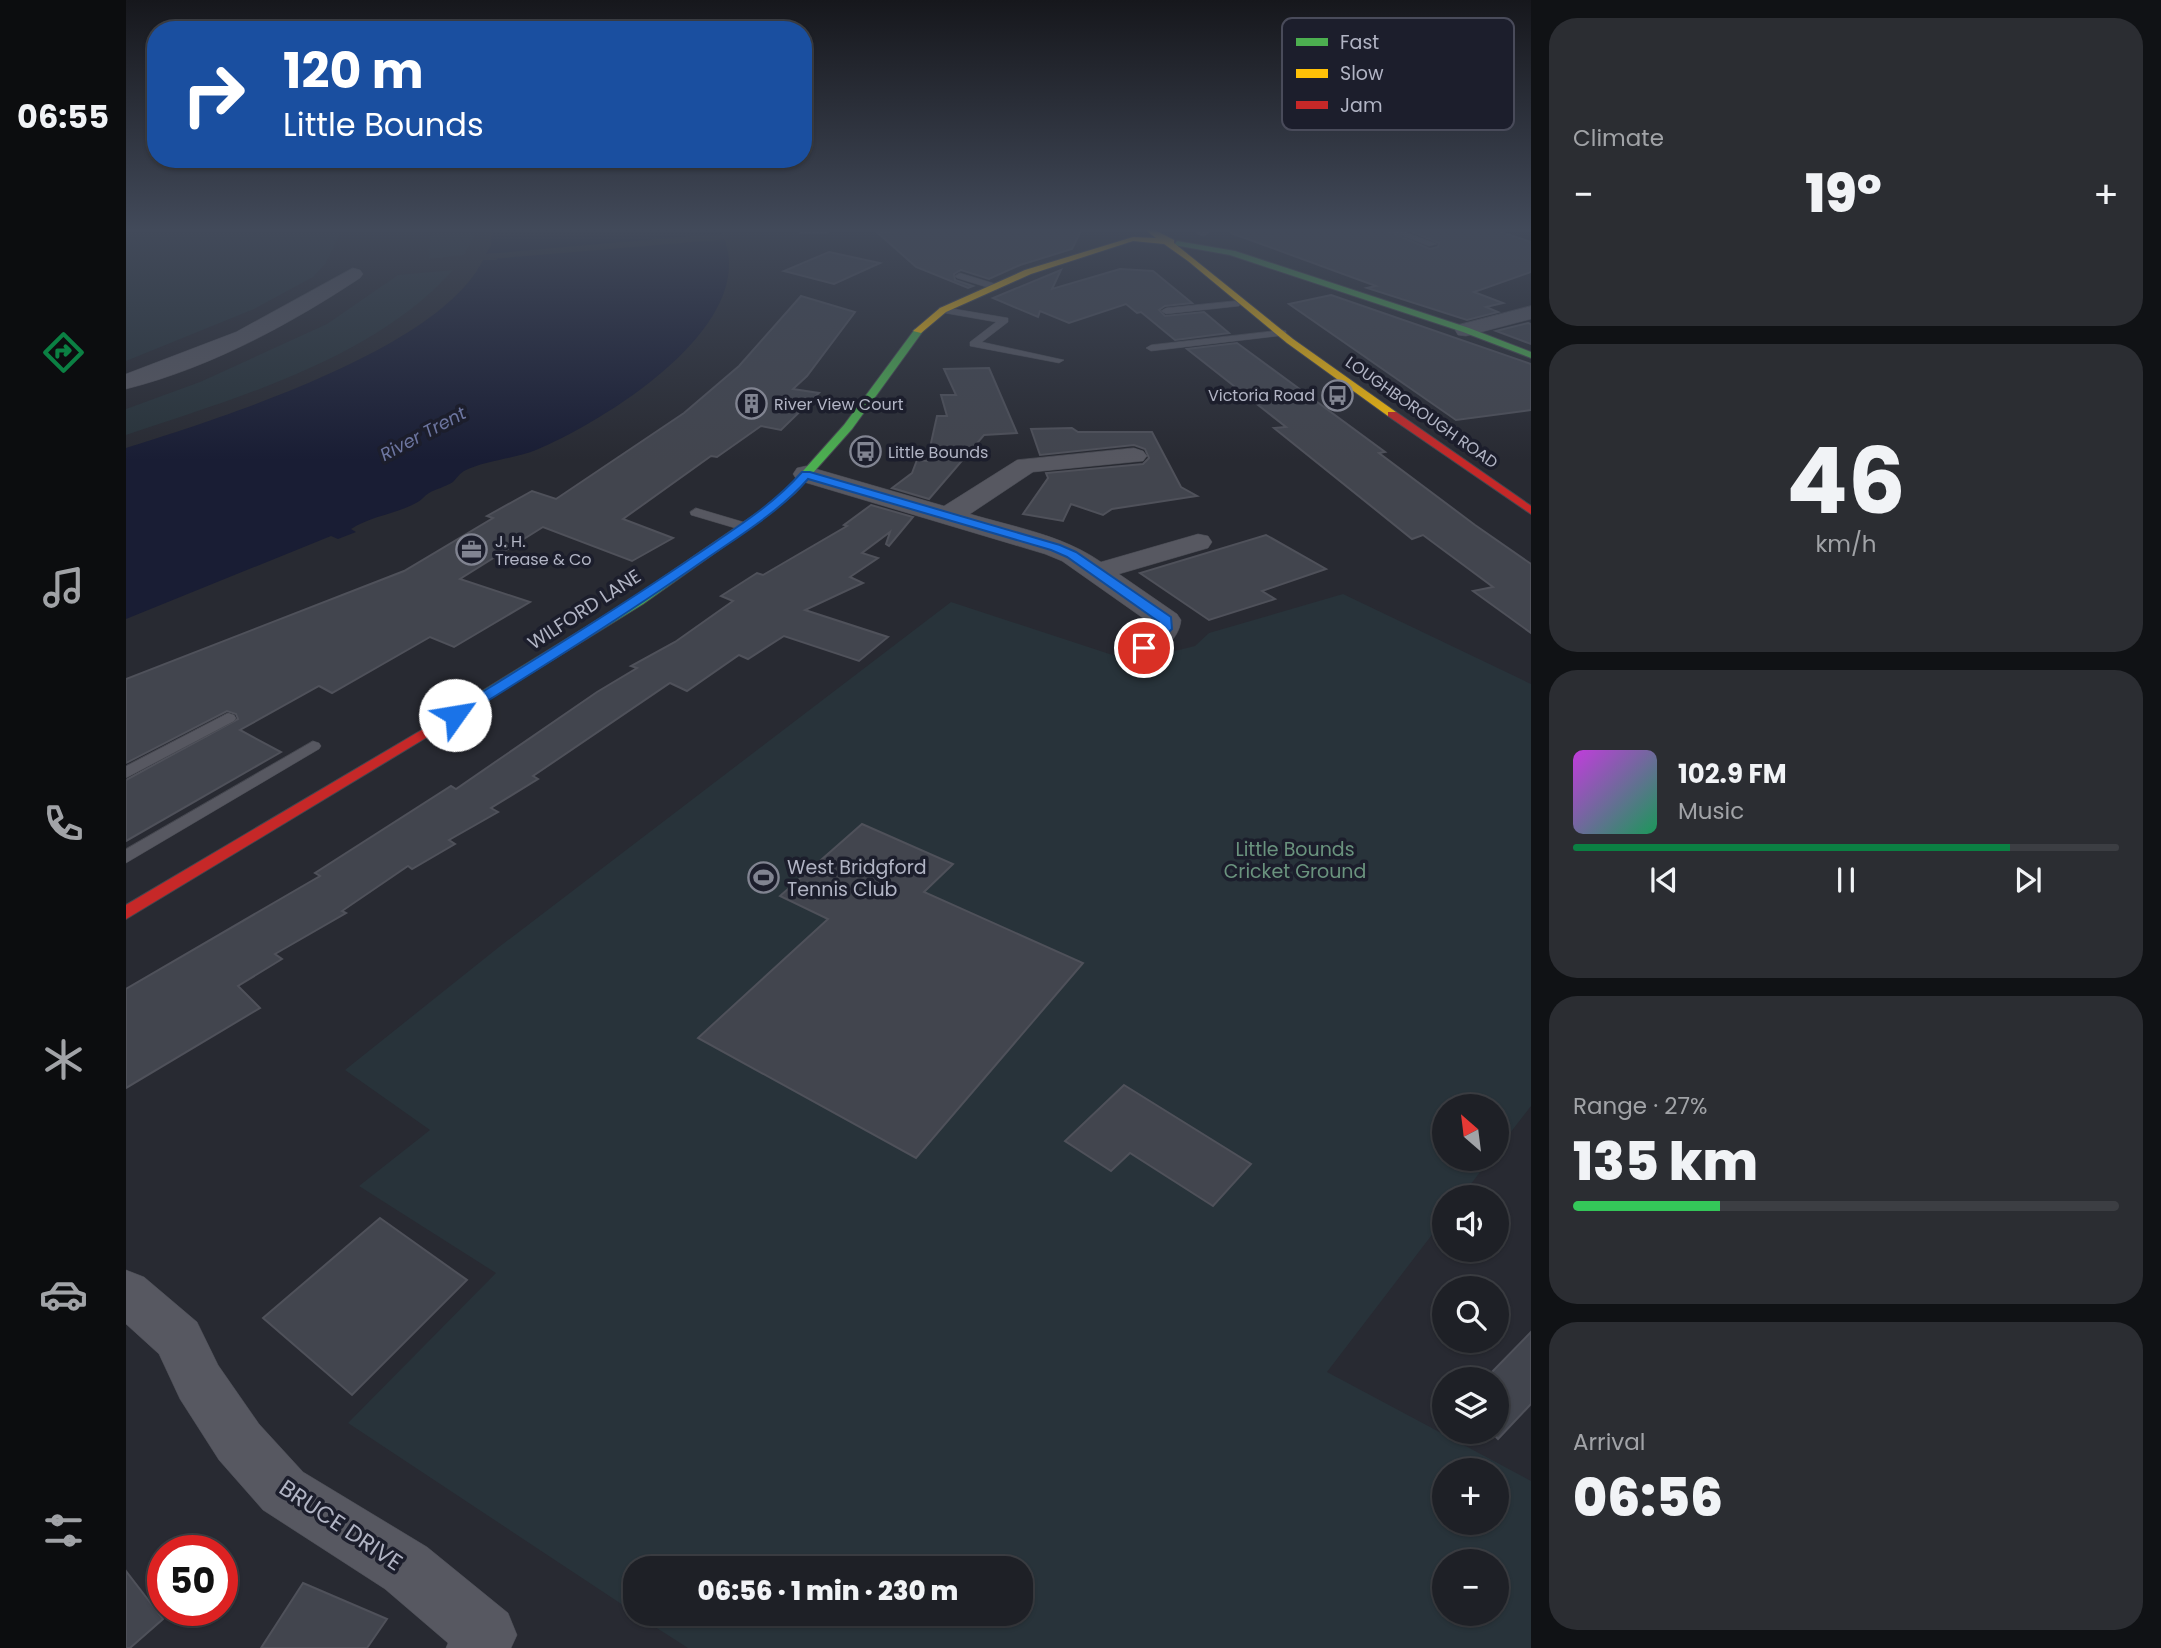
<!DOCTYPE html>
<meta charset="utf-8">
<style>
:root{--surface:#1e2026;--page:#2b2d32;--text:#f1f3f6;--muted:#a1a3a7;--line:#3c3e43;--accent:#0b8043}
body{margin:0;font-family:Poppins,sans-serif;background:var(--page);color:var(--text);height:100vh;display:flex;flex-direction:column;font-size:26px;white-space:nowrap}
*{box-sizing:border-box;margin:0}
p{font-size:23px;color:var(--muted)}
.icon{flex:none;width:38px;height:38px;fill:none;stroke:currentColor;stroke-width:2;stroke-linecap:round;stroke-linejoin:round}
.map{position:relative;flex:1;overflow:hidden}
.side{display:flex;flex-direction:column;gap:18px;padding:18px;background:#101215;width:630px}
.side>*{flex:none}
.hud{position:absolute;left:21px;top:21px;width:665px;height:147px;border-radius:28px;box-shadow:0 2px 5px #0004,0 0 0 2px var(--line);background:#1a4fa0;color:#fff;overflow:hidden}
.needle{width:46px;rotate:332deg}
.tools{position:absolute;left:1306px;top:1094px;display:grid;gap:14px}
.tools a{display:grid;place-items:center;width:77px;height:77px;border-radius:50%;background:var(--surface);box-shadow:0 2px 5px #0004,0 0 0 2px var(--line);font-size:35px}
.speed{position:absolute;left:21px;top:1535px;display:flex;gap:14px;font-size:35px;font-weight:700;text-align:center}
.speed>*{display:grid;place-content:center;width:91px;height:91px;border-radius:50%;background:var(--surface);box-shadow:0 2px 5px #0004,0 0 0 2px var(--line);line-height:1}
.speed .limit{border:10px solid #d22;background:#fff;color:#111}
.pin{position:absolute;display:grid;place-items:center;width:60px;height:60px;color:#fff;margin:-30px;border:4px solid #fff;border-radius:50%;box-shadow:0 2px 7px #0007}
.me{position:absolute;width:77px;margin:-38px;rotate:58deg;stroke-linejoin:round;filter:drop-shadow(0 0 5px #0008)}
.turn{display:flex;align-items:center;gap:24px;height:147px;padding:0 21px;font-size:32px}
.turn .icon{width:91px;height:91px;stroke-width:2.5}
.turn b{display:block;font-size:49px;line-height:60px}
.big{font-size:52px;font-weight:800;line-height:1.1}
.side .widget{flex:1;display:flex;flex-direction:column;justify-content:center;gap:10px;min-width:0;padding:0 24px;border-radius:28px;background:var(--page)}
.side .dial{align-items:center;gap:0}
.dial b{font-size:91px;line-height:1}
.song{display:flex;align-items:center;gap:21px}
.cover{width:84px;height:84px;border-radius:10px;background:linear-gradient(135deg,hsl(290 70% 55%),hsl(150 70% 35%))}
.played{height:7px;border-radius:4px;background:linear-gradient(90deg,var(--accent) 80%,var(--line) 80%)}
.keys{display:flex;justify-content:space-around;direction:ltr}
.heat{display:flex;justify-content:space-between;align-items:center;font-size:38px;direction:ltr}
.charge{height:10px;border-radius:5px;background:linear-gradient(90deg,#34c759 27%,var(--line) 0)}
.trip{position:absolute;left:497px;top:1556px;width:410px;height:70px;border-radius:28px;background:var(--surface);box-shadow:0 2px 5px #0004,0 0 0 2px var(--line);font-weight:800;line-height:70px;text-align:center}
main{display:flex;flex:1;min-height:0}
.tab-bar{display:flex;flex-direction:column;width:126px;justify-content:space-around;align-items:center;background:#0c0d0f;color:var(--muted)}
.tab-bar .icon{width:49px;height:49px}
.tab-bar .on{color:var(--accent)}
.tab-bar b{font-size:32px;color:var(--text)}
.map>svg:first-child{display:block}
.green{fill:#28333a;fill-rule:evenodd}
.water{fill:#191d34}
.pier{fill:#282a32}
.building{fill:#42454e;stroke:#4f515a;stroke-width:2}
.lines{fill:none;stroke-linecap:round;stroke-linejoin:round}
.lane-casing{stroke:#45474f;stroke-width:1}
.street-casing{stroke:#45474f;stroke-width:1}
.fast-casing{stroke:#45474f;stroke-width:2}
.slow-casing{stroke:#45474f;stroke-width:2}
.jam-casing{stroke:#45474f;stroke-width:2}
.lane{fill:#575861;fill-rule:evenodd}
.street{fill:#575861;fill-rule:evenodd}
.fast{fill:#4caf50;fill-rule:evenodd}
.slow{fill:#ffc107;fill-rule:evenodd}
.jam{fill:#c62828;fill-rule:evenodd}
.route{fill:#1a73e8;stroke:#114b97;stroke-width:2}
.labels{text-anchor:middle;stroke-width:7;stroke-linejoin:round;paint-order:stroke}
.far-poi-label{font-size:16px;fill:#b1b4c4;stroke:#1c1e2c;text-anchor:start}
.far-street-label{font-size:16px;fill:#b1b4c4;stroke:#1c1e2c}
.far-water-label{font-size:18px;font-style:italic;fill:#6d76a0;stroke:#1c1e2c}
.street-label{font-size:19px;fill:#b1b4c4;stroke:#1c1e2c}
.park-label{font-size:19px;fill:#6a937e;stroke:#1c1e2c}
.poi-label{font-size:19px;fill:#b1b4c4;stroke:#1c1e2c;text-anchor:start}
.near-street-label{font-size:23px;fill:#b1b4c4;stroke:#1c1e2c}
.key{fill:#1c1e2c;stroke:#494b5a;stroke-width:2}
.key-label{font-size:19px;fill:#b1b4c4}
</style>
<main>
<nav class="tab-bar">
<b>06:55</b>
<svg class="icon on" aria-label="directions" viewBox="0 0 24 24"><path d="M12 3l9 9-9 9-9-9zM9 14v-3h6M13 9l2 2-2 2"/></svg>
<svg class="icon" aria-label="music" viewBox="0 0 24 24"><path d="M9 18V5l10-2v13"/><circle cx="6" cy="18" r="3"/><circle cx="16" cy="16" r="3"/></svg>
<svg class="icon" aria-label="phone" viewBox="0 0 24 24"><path d="M5 4h4l2 5-3 2q2 4 5 5l2-3 5 2v4C11 20 4 13 5 4z"/></svg>
<svg class="icon" aria-label="climate" viewBox="0 0 24 24"><path d="M12 3v18M4 7l16 10M4 17L20 7"/></svg>
<svg class="icon" aria-label="car" viewBox="0 0 24 24"><path d="M5 17H2v-5l4-1 3-4h7l3 4 3 1v5h-3M9 17h6M6 11h13"/><circle cx="7" cy="17" r="2"/><circle cx="17" cy="17" r="2"/></svg>
<svg class="icon" aria-label="filters" viewBox="0 0 24 24"><path d="M4 7h16M4 17h16"/><circle cx="9" cy="7" r="2"/><circle cx="15" cy="17" r="2"/></svg>
</nav>
<div class="map">
<svg width="1405" height="1648" viewBox="0 0 1405 1648">
<rect width="100%" height="100%" fill="#282a32"/>
<g class="green">
<path d="M0,229H216L200,263L187,277L128,309L0,361Z"/>
<path d="M305,229H347L348,236L338,255L303,259Z"/>
<path d="M327,270C248,359 110,398 0,435V409L74,382L201,324L272,275Z"/>
<path d="M1217,594L1405,684V1106L1370,1151V1106H1318V1158L1364,1159L1335,1197H1318V1219L1201,1372L1405,1481V1648H562L509,1614H894V1568H509V1613L222,1423L370,1273L233,1186L304,1130L219,1070L373,947L825,602L1020,666L1041,653L1069,646L1083,633ZM1318,1470H1370V1522H1318ZM1318,1561H1370V1614H1318Z"/>
</g>
<path class="water" d="M366,229H594C643,321 479,421 410,450C387,459 360,460 338,471C333,474 331,478 327,482C319,487 310,489 303,493C298,496 295,501 290,503C270,514 245,516 225,529L230,532L212,539L205,536L0,619V448C94,418 313,350 357,260H371L369,253L360,254L365,245Z"/>
<path class="pier" d="M578,235H601L603,239L353,260L360,254Z"/>
<g class="building">
<path d="M794,229H956L946,249L894,265L863,279L835,270L828,274L829,280L847,286L842,288L790,267L752,233Z"/>
<path d="M1106,229H1257L1304,249L1312,247L1313,243L1279,229H1367L1405,242V272L1348,292L1377,303L1360,307L1372,312L1341,320L1241,288L1250,286L1105,233Z"/>
<path d="M703,252L754,263L708,284L658,271Z"/>
<path d="M994,269L1027,271L1066,303L1039,306L1033,310L1039,316L1078,312L1103,333L1049,340L1015,312L1011,313L1000,304L943,323L914,311L912,317L867,298L935,270L926,289Z"/>
<path d="M1205,295L1405,364V410L1330,420L1163,304Z"/>
<path d="M675,296L729,312L681,376L667,389L693,393L655,430L635,426L591,457L585,456L497,519L547,538L506,561L417,527L334,579L404,602L328,647L304,637L206,693L193,686L114,730L155,752L0,841V780L112,719L110,714L101,711L0,763V679L278,571L367,518L361,516L406,491L430,499L558,413L613,366Z"/>
<path d="M1402,323L1405,324V344L1370,331Z"/>
<path d="M1111,343L1259,452L1253,453L1349,525L1405,564V633L1347,591L1367,587L1297,535L1286,539L1148,428L1160,427L1061,349Z"/>
<path d="M863,368L891,433L858,435L803,499L766,488L786,473L791,460L801,461L811,416H821L815,395H830L818,369Z"/>
<path d="M946,428L952,432H1026L1055,487L1071,496L986,509L977,515L945,504L937,521L897,514L922,478L920,473L1017,464L1023,458L1019,449L1008,445L914,455L905,429Z"/>
<path d="M745,505L787,517L763,546L760,544L764,532L736,553L752,558L724,577L737,583L679,610L762,637L733,661L658,636L622,659L613,655L561,691L544,683L407,776L412,779L365,808L372,812L323,840L329,844L286,869L282,866L216,911L220,913L149,954L156,959L112,986L134,1008L0,1088V989L194,876L189,873L325,786L330,789L471,692L511,668L505,666L549,642L607,601L595,596L631,573L637,575L721,526L718,525Z"/>
<path d="M1140,535L1200,569L1136,591L1149,599L1083,620L1014,573Z"/>
<path d="M736,824L827,864L798,892L957,963L790,1158L572,1038L702,919L654,896Z"/>
<path d="M998,1085L1125,1164L1087,1206L1004,1153L985,1171L939,1141Z"/>
<path d="M254,1218L341,1280L226,1395L137,1318Z"/>
<path d="M1405,1332V1404L1372,1439L1365,1432H1370V1379H1359Z"/>
<path d="M0,1571L37,1619L4,1648H0Z"/>
<path d="M177,1583L261,1619L241,1648H135Z"/>
</g>
<g class="lines">
<defs>
<g id="lane">
<path d="M1259,229H1272L1311,244L1303,246Z"/>
<path d="M834,273L873,285L875,287L870,290L831,278L829,276Z"/>
<path d="M1109,301L1114,304L1113,306L1040,314L1035,311L1040,308Z"/>
<path d="M817,307L882,318V322L856,342L938,360L933,363L844,346V342L870,322L813,312V308Z"/>
<path d="M1156,330L1160,331V335L1025,351L1020,348L1025,345Z"/>
<path d="M570,508L624,524L626,527L619,531L565,515L564,512Z"/>
<path d="M102,713L108,715L110,718L108,721L0,778V766Z"/>
<path d="M187,741L193,743L195,746L193,749L0,863V849Z"/>
</g>
<g id="street">
<path d="M672,229H705L703,233L674,234Z"/>
<path d="M1069,229H1089L1078,236L1071,234Z"/>
<path d="M227,268L234,270L237,274L234,278C163,325 83,368 0,389V374L110,332Z"/>
<path d="M1405,306V319L1340,336L1332,335L1329,330L1332,325Z"/>
<path d="M1008,448L1017,451L1021,456L1017,461L907,472L844,514C888,527 936,535 975,562L1072,534L1082,536L1086,542L1082,548L993,574L1051,614L1055,620C1053,642 1028,660 1007,655L1002,648L1024,623L936,561L919,554L671,480L667,474L671,468L680,466L818,506L891,460Z"/>
<path d="M0,1270L18,1277L71,1322L92,1365L133,1424L177,1472L301,1547L382,1613L391,1635L385,1648H320L322,1643L259,1589L137,1510L93,1460L54,1399L33,1354L0,1324Z"/>
</g>
<g id="fast">
<path d="M1051,241L1109,251L1343,328L1405,352V358L1337,332L1104,255L1048,245Z"/>
<path d="M789,329L797,331L726,429L669,493L642,515L517,604L316,728H306L304,725L306,722L507,598L634,511L661,489L718,425Z"/>
</g>
<path id="slow" d="M1018,229H1027L1048,240V243L1167,339L1270,412V416H1262L1161,343L1062,261L1038,244L1007,241L905,274L820,312L795,333L787,331L814,308L899,270L1007,237L1030,238Z"/>
<g id="jam">
<path d="M1262,412H1270L1405,506V514L1262,416Z"/>
<path d="M311,721L318,725L316,728L0,919V905Z"/>
</g>
</defs>
<use href="#lane" class="lane-casing"/>
<use href="#street" class="street-casing"/>
<use href="#fast" class="fast-casing"/>
<use href="#slow" class="slow-casing"/>
<use href="#jam" class="jam-casing"/>
<use href="#lane" class="lane"/>
<use href="#street" class="street"/>
<use href="#fast" class="fast"/>
<use href="#slow" class="slow"/>
<use href="#jam" class="jam"/>
</g>
<linearGradient id="sky" x2="0" y2="1"><stop stop-color="#16171c"/><stop offset="0.5" stop-color="#424a5a"/><stop offset="1" stop-color="#424a5a" stop-opacity="0"/></linearGradient>
<rect width="1405" height="460" fill="url(#sky)"/>
<path class="route" d="M676,472H684L934,545L950,552L1045,617L1046,629L1022,651H1013V645L1033,627V622L941,557L925,550L682,479C653,512 613,536 577,561C498,616 416,667 334,718H324L322,715L324,712C406,661 488,611 567,557C605,531 645,507 676,472Z"/>
<defs>
<symbol id="bus-ring" viewBox="-11 -11 22 22"><circle r="9.5" fill="#1c1e2c" stroke="#818491" stroke-width="1.5"/><path d="M-5-6H5V4H4V6H2V4H-2V6H-4V4H-5ZM-3.5-4V0h7V-4ZM-3.5 1.2v1.5H-2V1.2ZM2 1.2v1.5H3.5V1.2Z" fill="#818491"/></symbol>
<symbol id="building-ring" viewBox="-11 -11 22 22"><circle r="9.5" fill="#1c1e2c" stroke="#818491" stroke-width="1.5"/><path d="M-4-6H4V6H1V3H-1V6H-4ZM-2.5-4.3h1.7v1.8h-1.7ZM.8-4.3h1.7v1.8H.8ZM-2.5-1h1.7V.8h-1.7ZM.8-1h1.7V.8H.8Z" fill="#818491"/></symbol>
<symbol id="office-ring" viewBox="-11 -11 22 22"><circle r="9.5" fill="#1c1e2c" stroke="#818491" stroke-width="1.5"/><path d="M-6-3h4V-5.5h4V-3h4V5H-6ZM-1-4.5V-3h2v-1.5ZM-6 0V1H6V0Z" fill="#818491"/></symbol>
<symbol id="stadium-ring" viewBox="-11 -11 22 22"><circle r="9.5" fill="#1c1e2c" stroke="#818491" stroke-width="1.5"/><path d="M0-5a6.5 5 0 1 0 0 10a6.5 5 0 1 0 0-10ZM-3.5-1.8h7v3.6h-7Z" fill="#818491"/></symbol>
</defs>
<g fill-rule="evenodd">
<use href="#bus-ring" x="1194" y="378" width="35" height="35"/>
<use href="#building-ring" x="608" y="386" width="35" height="35"/>
<use href="#bus-ring" x="722" y="434" width="35" height="35"/>
<use href="#office-ring" x="328" y="532" width="35" height="35"/>
<use href="#stadium-ring" x="620" y="860" width="35" height="35"/>
</g>
<g class="labels">
<g class="far-poi-label">
<text x="1189" y="401" text-anchor="end">Victoria Road</text>
<text x="648" y="410">River View Court</text>
<text x="762" y="458">Little Bounds</text>
<text x="369" y="547">J. H.<tspan x="369" dy="18">Trease &amp; Co</tspan></text>
</g>
<g class="far-street-label">
<text transform="translate(1296 412) rotate(35)" y="6">LOUGHBOROUGH ROAD</text>
</g>
<g class="far-water-label">
<text transform="translate(297 434) rotate(-28)" y="6">River Trent</text>
</g>
<g class="street-label">
<text transform="translate(458 609) rotate(-33)" y="7">WILFORD LANE</text>
</g>
<g class="park-label">
<text x="1169" y="856">Little Bounds<tspan x="1169" dy="22">Cricket Ground</tspan></text>
</g>
<g class="poi-label">
<text x="661" y="874">West Bridgford<tspan x="661" dy="22">Tennis Club</tspan></text>
</g>
<g class="near-street-label">
<text transform="translate(215 1525) rotate(34)" y="8">BRUCE DRIVE</text>
</g>
</g>
<rect x="1156" y="18" width="232" height="112" rx="10" class="key"/>
<rect x="1170" y="38" width="32" height="8" fill="#4caf50"/>
<rect x="1170" y="69" width="32" height="9" fill="#ffc107"/>
<rect x="1170" y="101" width="32" height="8" fill="#c62828"/>
<g class="key-label">
<text x="1214" y="49">Fast</text>
<text x="1214" y="80">Slow</text>
<text x="1214" y="112">Jam</text>
</g>
</svg>
<div class="tools">
<a><svg class="needle" viewBox="-14 -14 28 28"><path d="M0-13l5 13h-10z" fill="#e53935"/><path d="M0 13l5-13h-10z" fill="#a1a3a7"/></svg></a>
<a><svg class="icon" aria-label="sound" viewBox="0 0 24 24"><path d="M4 9h4l5-4v14l-5-4H4zM17 9q2 3 0 6"/></svg></a>
<a><svg class="icon" aria-label="search" viewBox="0 0 24 24"><circle cx="10" cy="10" r="6"/><path d="M15 15l6 6"/></svg></a>
<a><svg class="icon" aria-label="layers" viewBox="0 0 24 24"><path d="M12 4l9 5-9 5-9-5zM3 14l9 5 9-5"/></svg></a>
<a>+</a>
<a>−</a>
</div>
<div class="speed"><div class="limit">50</div></div>
<div class="pin" style="left:1018px;top:648px;background:#d93025"><svg class="icon" aria-label="arrive" viewBox="0 0 24 24"><path d="M6 21V4h12l-3 4 3 4H6"/></svg></div>
<svg class="me" style="left:329px;top:715px" viewBox="-20 -20 40 40"><circle r="19" fill="#fff"/><path d="M0-13L10 11 0 6-10 11z" fill="#1a73e8"/></svg>
<div class="trip">06:56 · 1 min · 230 m</div>
<div class="hud">
<div class="turn"><svg class="icon" aria-label="right" viewBox="0 0 24 24"><path d="M7 20v-9h11M14 6l5 5-5 5"/></svg><div><b>120 m</b>Little Bounds</div></div>
</div>
</div>
<section class="side">
<div class="widget"><p>Climate</p>
<div class="heat"><a>−</a><b class="big">19°</b><a>+</a></div>
</div>
<div class="widget dial"><b>46</b><p>km/h</p></div>
<div class="widget">
<div class="song"><i class="cover"></i><div><b>102.9 FM</b><p>Music</p></div></div>
<div class="played"></div>
<div class="keys"><svg class="icon" aria-label="previous" viewBox="0 0 24 24"><path d="M18 5L8 12l10 7zM5 5v14"/></svg><svg class="icon" aria-label="pause" viewBox="0 0 24 24"><path d="M8 5v14M16 5v14"/></svg><svg class="icon" aria-label="next" viewBox="0 0 24 24"><path d="M6 5l10 7-10 7zM19 5v14"/></svg></div>
</div>
<div class="widget"><p>Range · 27%</p><b class="big">135 km</b><div class="charge"></div></div>
<div class="widget"><p>Arrival</p><b class="big">06:56</b></div>
</section>
</main>
